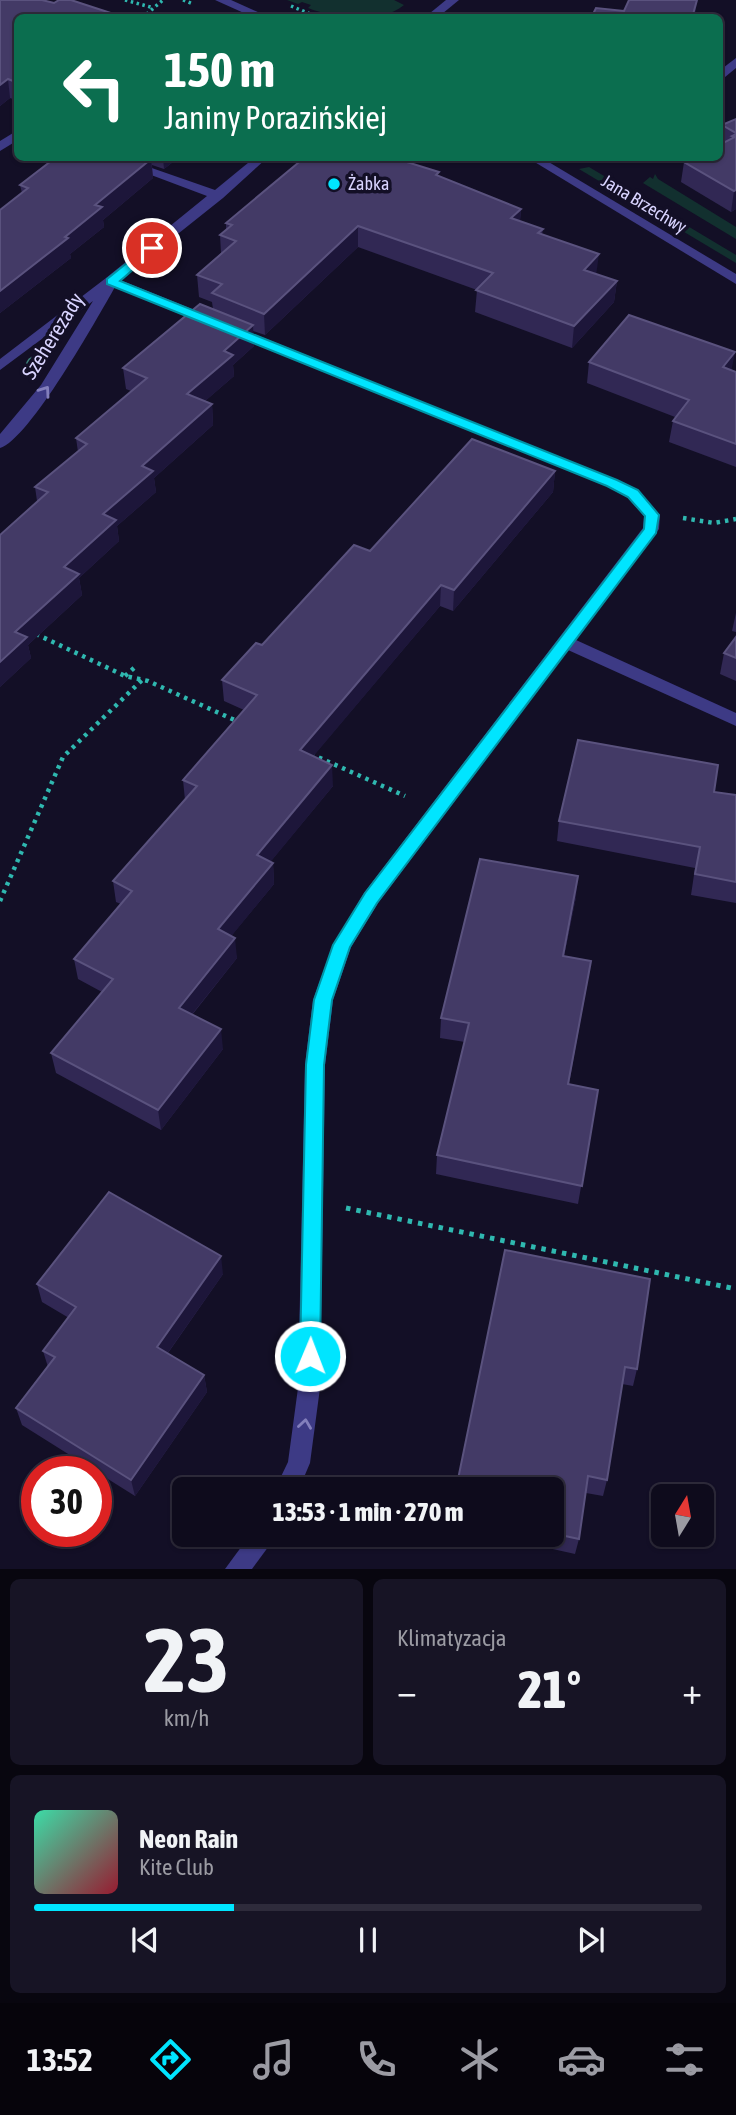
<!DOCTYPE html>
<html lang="pl">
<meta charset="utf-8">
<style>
:root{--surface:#0e0b1c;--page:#171425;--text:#f1f3f6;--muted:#9b9ba3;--line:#2e2b3b;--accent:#00e5ff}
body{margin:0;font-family:"Asap Condensed",sans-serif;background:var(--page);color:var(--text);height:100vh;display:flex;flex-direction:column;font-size:26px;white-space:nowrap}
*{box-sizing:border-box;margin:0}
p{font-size:23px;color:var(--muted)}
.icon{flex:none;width:38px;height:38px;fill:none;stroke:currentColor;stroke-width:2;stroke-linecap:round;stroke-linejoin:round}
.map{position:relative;height:1569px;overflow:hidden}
.side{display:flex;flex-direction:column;gap:10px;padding:10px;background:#08060f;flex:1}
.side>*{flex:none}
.top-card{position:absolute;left:14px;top:14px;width:709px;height:147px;border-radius:10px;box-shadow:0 2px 5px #0004,0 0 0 2px var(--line);background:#0b6e4f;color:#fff;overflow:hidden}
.needle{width:46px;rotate:11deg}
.tools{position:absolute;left:651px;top:1484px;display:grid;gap:14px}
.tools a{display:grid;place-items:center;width:63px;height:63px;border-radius:10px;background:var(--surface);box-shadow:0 2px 5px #0004,0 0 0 2px var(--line);font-size:35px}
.speed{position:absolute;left:21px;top:1456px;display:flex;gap:14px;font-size:35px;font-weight:700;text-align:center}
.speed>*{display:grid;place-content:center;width:91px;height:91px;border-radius:50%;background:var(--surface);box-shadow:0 2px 5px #0004,0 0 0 2px var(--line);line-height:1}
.speed .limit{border:10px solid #d22;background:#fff;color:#111}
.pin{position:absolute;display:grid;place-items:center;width:60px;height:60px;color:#fff;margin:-30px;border:4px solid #fff;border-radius:50%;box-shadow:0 2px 7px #0007}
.me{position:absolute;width:77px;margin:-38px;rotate:1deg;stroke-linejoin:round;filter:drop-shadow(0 0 5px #0008)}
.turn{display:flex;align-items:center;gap:24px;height:147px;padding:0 35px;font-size:32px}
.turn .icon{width:91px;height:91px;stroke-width:2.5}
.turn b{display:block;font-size:49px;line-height:60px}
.big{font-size:52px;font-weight:800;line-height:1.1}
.side .tile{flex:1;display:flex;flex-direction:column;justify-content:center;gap:10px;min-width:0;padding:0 24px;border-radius:10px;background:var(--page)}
.side .dial{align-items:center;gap:0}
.dial b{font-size:91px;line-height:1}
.song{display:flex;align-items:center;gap:21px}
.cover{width:84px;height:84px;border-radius:10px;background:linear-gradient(135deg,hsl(160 70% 55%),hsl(350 70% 35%))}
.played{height:7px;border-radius:4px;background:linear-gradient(90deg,var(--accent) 30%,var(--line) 30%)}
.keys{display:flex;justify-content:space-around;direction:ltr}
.heat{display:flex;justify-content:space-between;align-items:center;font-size:38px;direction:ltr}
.side .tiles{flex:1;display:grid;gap:10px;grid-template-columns:1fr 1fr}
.tile:last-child{grid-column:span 2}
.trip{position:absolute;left:172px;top:1477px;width:392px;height:70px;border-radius:10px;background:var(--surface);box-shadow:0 2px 5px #0004,0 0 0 2px var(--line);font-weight:800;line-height:70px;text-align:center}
.tab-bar{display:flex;height:112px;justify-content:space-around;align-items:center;background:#06040b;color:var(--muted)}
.tab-bar .icon{width:49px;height:49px}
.tab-bar .current{color:var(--accent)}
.tab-bar b{font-size:32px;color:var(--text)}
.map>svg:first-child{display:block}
.green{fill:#12302f}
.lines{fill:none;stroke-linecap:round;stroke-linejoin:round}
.path-far2{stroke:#2fb8b0;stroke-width:3.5;stroke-dasharray:2.5 3.5;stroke-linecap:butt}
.path-far1{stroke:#2fb8b0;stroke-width:4.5;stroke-dasharray:3.5 5;stroke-linecap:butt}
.path{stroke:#2fb8b0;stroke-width:5;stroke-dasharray:4.5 6;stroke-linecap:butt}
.minor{fill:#3d3a85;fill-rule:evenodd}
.tree{fill:#3d827b}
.wall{fill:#312854}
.shaded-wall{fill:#1d163a}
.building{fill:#433a66;stroke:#5a527e;stroke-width:2}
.oneway{stroke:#837fbc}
.route{fill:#00e5ff;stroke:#0095a6;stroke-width:2}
.poi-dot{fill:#00e5ff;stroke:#130f26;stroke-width:2.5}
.labels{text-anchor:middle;stroke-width:7;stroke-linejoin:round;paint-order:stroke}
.far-poi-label{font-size:18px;fill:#d9d4ff;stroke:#130f26;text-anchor:start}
.far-street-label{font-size:18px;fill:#d9d4ff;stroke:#130f26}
.street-label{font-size:21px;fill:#d9d4ff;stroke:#130f26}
</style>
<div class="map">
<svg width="736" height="1569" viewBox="0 0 736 1569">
<rect width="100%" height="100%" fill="#130f26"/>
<g class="green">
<path d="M287,0H394L404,5C377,26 338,19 308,8L311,5L302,2L298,4Z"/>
<path d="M589,167L736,255V263L579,169Z"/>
<path d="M655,174L658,179L736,227V239L643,183L650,177L653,179Z"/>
</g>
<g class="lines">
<g class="path-far2">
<path d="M125,0L154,8"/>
<path d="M183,0L193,4"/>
<path d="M291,6L320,18"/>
<path d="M142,18L163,0"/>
</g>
<g class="path-far1">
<path d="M683,518L714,523L736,519"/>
<path d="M36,634L125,676L148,681L239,722"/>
<path d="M125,676L134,668"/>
<path d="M311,754L405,796"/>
<path d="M0,901L63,757L142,680"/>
</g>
<path class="path" d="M346,1208L736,1289"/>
<g class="minor">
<path d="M215,0H231L271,18H255Z"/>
<path d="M446,0H459L437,18H424Z"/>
<path d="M736,58V68L719,82V71Z"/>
<path d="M18,130V140L0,151V141Z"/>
<path d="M106,158H123L215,190L254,158H267L223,198L120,280L617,480L638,490L660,515L659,529L576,640L736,713V726L568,650L378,903L351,947L333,1000L325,1065L320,1388L310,1463L299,1489H275L288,1462L298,1388L305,1065L313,1000L333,945L364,893L643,528L644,516L628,498L607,486L115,287C98,317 29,440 0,448V434L41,385L93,301L0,370V359L106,278L207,196Z"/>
<path d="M528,158H542L736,274V284Z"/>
<path d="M630,158H642L635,163L631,162Z"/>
<path d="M250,1535H277L252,1569H225Z"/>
</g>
</g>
<circle class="tree" cx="35" cy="365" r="9"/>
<g class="wall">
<path d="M0,0L54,3L71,0L18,18V101L10,98L0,106Z"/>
<path d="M736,119V209L731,212L681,182L684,162L719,158V144L722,125Z"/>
<path d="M55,158H178L164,169L152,165L153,178L103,220L104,227L70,254L71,258L0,313V210L22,193L20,185Z"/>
<path d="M439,177L521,209L520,221L543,229L542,235L597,274L617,281L614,302L572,348L475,312L477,290L358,247L265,335L253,331L254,346L233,365L234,376L205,401L212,404L213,425L154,478L156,492L117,526L119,541L79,578L82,595L28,645L31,658L0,687L37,501L35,487L78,452L76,438L131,391L126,389L123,368L213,309L212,302L199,297L197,275L221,253L220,235L226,230V223Z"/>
<path d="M589,362L736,372V467L669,442L673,421L675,417L587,383Z"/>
<path d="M555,471L553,492L453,611L440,606L313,756L333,786L270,862L273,863L274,884L231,936L237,958L192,1015L223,1049L161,1130L56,1073L51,1053L102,992L78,979L74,959L121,904L116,902L113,881L185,800L183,780L244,710L224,701L222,680L370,551Z"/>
<path d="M736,613V632L732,631Z"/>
<path d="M736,637V681L720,674L724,653Z"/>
<path d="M714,792L736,795V903L691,895L695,868L557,841L559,821Z"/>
<path d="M576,897L564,956L591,961L569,1084L598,1090L578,1204L436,1174L437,1155L465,1042L440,1038L441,1018Z"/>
<path d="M505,1250L637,1369L633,1386L622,1384L607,1480L603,1496L586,1493L579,1539L575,1554L490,1535H551V1489Z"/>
<path d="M223,1274L168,1353L204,1375L207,1392L135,1496L22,1425L16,1408L48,1367L43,1351L69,1318L42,1302L37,1284Z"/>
</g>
<g class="shaded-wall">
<path d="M697,0L695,18H692Z"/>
<path d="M8,79L10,98L0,106V85Z"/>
<path d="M163,158H178L164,169Z"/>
<path d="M151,159L153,178L103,220L104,227L70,254L71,258L0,313V291L65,237L95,205Z"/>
<path d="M736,190V209L731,212L734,191Z"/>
<path d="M521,209L519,231L511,218Z"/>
<path d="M358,226V247L265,335L264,314Z"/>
<path d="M599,254L596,276L584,270Z"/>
<path d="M617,281L614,302L572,348L574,326Z"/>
<path d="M253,325L254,346L233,365L234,376L189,415L187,394L224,351Z"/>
<path d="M735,352L731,373L723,367Z"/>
<path d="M212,404L213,425L154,478L156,492L117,526L119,541L79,578L82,595L28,645L31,658L0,687V662L15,632L103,514L142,466Z"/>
<path d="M555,471L553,492L453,611L454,590Z"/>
<path d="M441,585L440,606L301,771L300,750Z"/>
<path d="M332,765L333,786L259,876L257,855Z"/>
<path d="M273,863L274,884L220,950L218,929Z"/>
<path d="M578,876L576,897L560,976L563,956Z"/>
<path d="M235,938L237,958L181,1028L179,1008Z"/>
<path d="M591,961L588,981L565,1103L568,1084Z"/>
<path d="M221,1029L223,1049L161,1130L158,1110Z"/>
<path d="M221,1256L223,1274L160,1364L157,1347Z"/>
<path d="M204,1375L207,1392L135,1496L131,1480Z"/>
</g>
<g class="building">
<path d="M0,0H42L54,3L59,0H71L126,18H18V83L8,79L0,85Z"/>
<path d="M629,0H697L692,18H591L596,8L624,11Z"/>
<path d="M153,13L169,18H146Z"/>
<path d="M736,119V133L722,125Z"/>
<path d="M736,134V190L734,191L684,162L693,158H719V145L735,137L732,136Z"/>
<path d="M55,158H146L151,159L95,205L102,207L65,237L68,238L0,291V210L28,188L20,185Z"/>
<path d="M304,158H394L439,172L436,175L521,209L511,218L543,229L538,233L599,254L584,270L617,281L574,326L476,290L493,273L358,226L264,314L212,293L222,284L197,275L236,241L220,235L232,225L226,223Z"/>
<path d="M200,304L253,325L224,351L233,355L187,394L212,404L142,466L153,471L103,514L116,520L64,567L79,574L15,632L27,637L0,662V535L48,492L35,487L87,444L76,438L147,378L123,368Z"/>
<path d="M629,315L735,352L723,367L736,372V444L673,421L689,400L589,362Z"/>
<path d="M472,439L555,471L454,590L441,585L300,750L332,765L257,855L273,863L218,929L235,938L179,1008L221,1029L158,1110L51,1053L113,979L74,959L132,891L113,881L197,786L183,780L257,695L222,680L256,643L262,645L354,545L370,551Z"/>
<path d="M736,637V658L724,653Z"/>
<path d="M578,740L718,765L714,792L736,795V882L695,874L700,847L559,821Z"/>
<path d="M480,859L578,876L563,956L591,961L568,1084L598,1090L582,1186L437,1155L469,1023L441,1018Z"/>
<path d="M109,1192L221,1256L157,1347L204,1375L131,1480L16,1408L55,1357L43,1351L76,1307L37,1284Z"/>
<path d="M505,1250L650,1279L637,1369L625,1367L607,1480L588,1476L579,1539L551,1533V1489H456Z"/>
</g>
<defs><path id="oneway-chevron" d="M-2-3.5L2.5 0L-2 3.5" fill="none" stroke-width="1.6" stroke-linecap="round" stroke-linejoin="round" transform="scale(1.75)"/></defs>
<g class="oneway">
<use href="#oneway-chevron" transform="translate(45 391) rotate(-55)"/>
<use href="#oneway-chevron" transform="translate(305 1424) rotate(-82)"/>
</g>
<path class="route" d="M148,246L158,248L120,281L617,480L638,490L659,515L656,533L377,903L350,947L332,1000L324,1065L320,1356L317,1362L310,1365L303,1362L300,1356L306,1065L314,1000L333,945L365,893L644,529L645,516L628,497L607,486L107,284V279Z"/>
<circle class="poi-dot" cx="334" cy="184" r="7"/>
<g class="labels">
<g class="far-poi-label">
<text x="348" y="190">Żabka</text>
</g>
<g class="far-street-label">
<text transform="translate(644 204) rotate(31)" y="6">Jana Brzechwy</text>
</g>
<g class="street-label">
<text transform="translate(53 336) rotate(-58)" y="7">Szeherezady</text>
</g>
</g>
</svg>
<div class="tools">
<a><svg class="needle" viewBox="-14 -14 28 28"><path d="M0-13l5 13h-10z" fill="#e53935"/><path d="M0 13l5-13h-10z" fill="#9b9ba3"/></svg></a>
</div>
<div class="speed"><div class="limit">30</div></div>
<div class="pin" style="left:152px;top:248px;background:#d93025"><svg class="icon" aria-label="arrive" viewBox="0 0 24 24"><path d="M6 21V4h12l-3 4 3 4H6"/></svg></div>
<svg class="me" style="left:310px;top:1356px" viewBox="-20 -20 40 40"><circle r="17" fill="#00e5ff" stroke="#fff" stroke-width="3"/><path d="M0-11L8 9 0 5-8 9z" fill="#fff"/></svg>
<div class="trip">13:53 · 1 min · 270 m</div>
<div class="top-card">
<div class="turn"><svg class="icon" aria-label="left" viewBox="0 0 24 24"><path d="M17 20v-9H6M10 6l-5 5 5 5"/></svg><div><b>150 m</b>Janiny Porazińskiej</div></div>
</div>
</div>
<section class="side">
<div class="tiles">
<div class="tile dial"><b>23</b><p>km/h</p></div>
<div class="tile"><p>Klimatyzacja</p>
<div class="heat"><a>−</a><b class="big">21°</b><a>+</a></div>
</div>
<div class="tile">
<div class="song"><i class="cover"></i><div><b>Neon Rain</b><p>Kite Club</p></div></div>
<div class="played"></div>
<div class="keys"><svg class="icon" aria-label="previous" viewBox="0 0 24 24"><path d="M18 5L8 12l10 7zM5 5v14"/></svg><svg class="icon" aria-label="pause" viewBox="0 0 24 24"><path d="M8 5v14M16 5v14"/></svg><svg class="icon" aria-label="next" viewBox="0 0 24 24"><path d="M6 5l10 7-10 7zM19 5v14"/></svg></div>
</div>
</div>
</section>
<nav class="tab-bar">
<b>13:52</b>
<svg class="icon current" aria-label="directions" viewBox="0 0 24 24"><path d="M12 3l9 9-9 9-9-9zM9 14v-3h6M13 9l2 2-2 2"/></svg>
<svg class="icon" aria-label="music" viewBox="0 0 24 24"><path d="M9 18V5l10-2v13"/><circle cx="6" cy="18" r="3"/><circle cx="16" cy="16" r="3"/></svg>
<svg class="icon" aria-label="phone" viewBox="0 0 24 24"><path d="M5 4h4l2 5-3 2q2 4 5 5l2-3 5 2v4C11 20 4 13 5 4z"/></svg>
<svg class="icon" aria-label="climate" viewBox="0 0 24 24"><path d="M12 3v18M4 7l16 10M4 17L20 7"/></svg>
<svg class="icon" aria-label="car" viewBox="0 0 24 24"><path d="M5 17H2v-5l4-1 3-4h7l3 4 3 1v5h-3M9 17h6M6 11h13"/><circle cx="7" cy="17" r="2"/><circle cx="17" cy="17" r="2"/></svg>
<svg class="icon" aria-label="filters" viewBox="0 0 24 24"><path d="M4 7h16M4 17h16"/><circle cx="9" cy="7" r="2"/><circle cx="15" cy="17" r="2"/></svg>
</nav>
